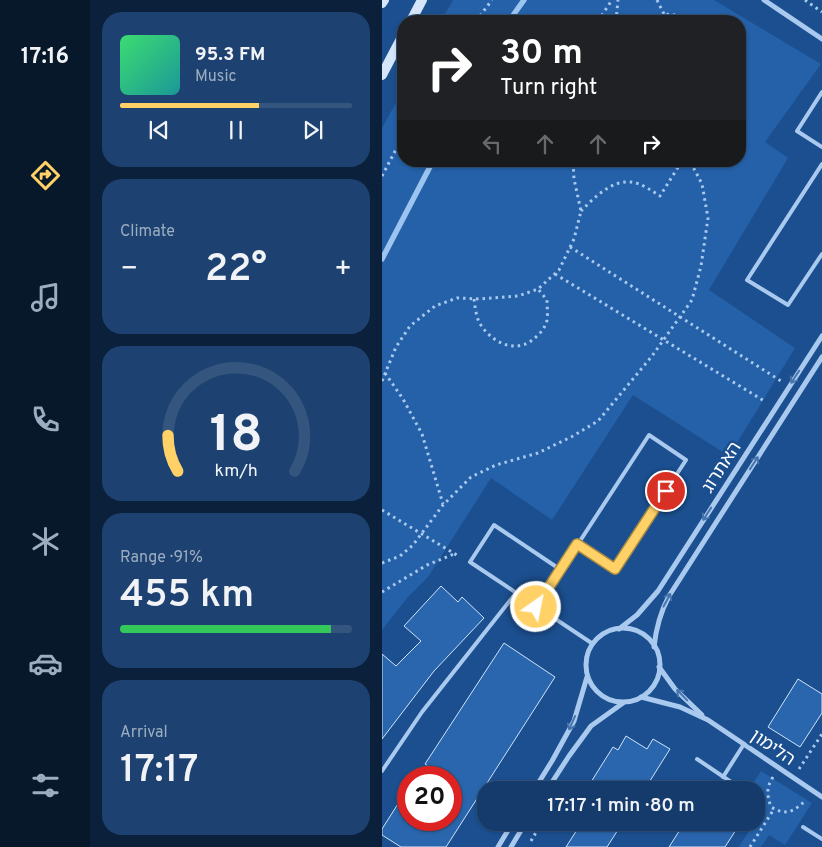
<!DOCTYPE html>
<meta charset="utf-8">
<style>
:root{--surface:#143b6b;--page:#1d4271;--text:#f1f3f6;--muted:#9dadc1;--line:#33557e;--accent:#ffd166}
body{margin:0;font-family:Overpass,"Noto Sans Hebrew",sans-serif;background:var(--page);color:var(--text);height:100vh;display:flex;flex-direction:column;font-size:19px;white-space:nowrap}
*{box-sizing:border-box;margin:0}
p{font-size:16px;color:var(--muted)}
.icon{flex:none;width:28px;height:28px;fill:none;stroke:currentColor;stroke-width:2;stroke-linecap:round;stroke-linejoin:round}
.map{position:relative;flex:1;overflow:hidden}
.details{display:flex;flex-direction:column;gap:12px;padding:12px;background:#0b203b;width:292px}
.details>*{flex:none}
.top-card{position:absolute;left:15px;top:15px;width:349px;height:152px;border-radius:20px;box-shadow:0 1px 4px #0004,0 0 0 1px var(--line);background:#202124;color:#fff;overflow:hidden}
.speed{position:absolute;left:15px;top:766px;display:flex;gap:10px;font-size:25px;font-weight:700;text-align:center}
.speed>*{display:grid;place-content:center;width:65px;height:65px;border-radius:50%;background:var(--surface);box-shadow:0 1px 4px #0004,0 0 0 1px var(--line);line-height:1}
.speed .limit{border:8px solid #d22;background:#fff;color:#111}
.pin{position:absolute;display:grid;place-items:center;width:42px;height:42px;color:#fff;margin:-21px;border:2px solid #fff;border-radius:50%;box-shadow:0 1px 5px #0007}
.me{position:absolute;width:55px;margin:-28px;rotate:33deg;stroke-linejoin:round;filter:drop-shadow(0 0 4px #0008)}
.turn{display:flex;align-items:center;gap:18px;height:105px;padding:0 20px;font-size:22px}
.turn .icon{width:65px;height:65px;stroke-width:2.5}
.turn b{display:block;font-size:35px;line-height:42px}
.lanes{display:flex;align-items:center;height:48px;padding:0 20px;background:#0003;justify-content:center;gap:25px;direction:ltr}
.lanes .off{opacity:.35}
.big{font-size:38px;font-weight:600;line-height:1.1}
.details .card{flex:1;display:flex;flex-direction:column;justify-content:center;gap:8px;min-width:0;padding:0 18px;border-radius:20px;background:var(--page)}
.details .dial{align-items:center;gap:0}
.dial svg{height:130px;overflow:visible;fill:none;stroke:var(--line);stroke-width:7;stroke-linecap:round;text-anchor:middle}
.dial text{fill:var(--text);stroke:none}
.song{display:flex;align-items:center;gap:15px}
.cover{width:60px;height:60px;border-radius:8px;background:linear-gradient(135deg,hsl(140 70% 55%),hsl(180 70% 35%))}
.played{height:5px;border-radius:2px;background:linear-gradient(90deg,var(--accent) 60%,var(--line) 60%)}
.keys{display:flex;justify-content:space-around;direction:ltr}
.heat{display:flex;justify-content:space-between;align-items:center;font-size:28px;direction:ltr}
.charge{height:8px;border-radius:4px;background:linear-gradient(90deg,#34c759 91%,var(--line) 0)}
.trip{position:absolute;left:95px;top:781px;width:288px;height:50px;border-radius:20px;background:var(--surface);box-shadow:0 1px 4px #0004,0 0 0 1px var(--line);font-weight:600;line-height:50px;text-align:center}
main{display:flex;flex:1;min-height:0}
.menu{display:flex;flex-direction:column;width:90px;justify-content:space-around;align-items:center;background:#08182b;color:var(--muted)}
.menu .icon{width:35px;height:35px}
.menu .on{color:var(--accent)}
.menu b{font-size:22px;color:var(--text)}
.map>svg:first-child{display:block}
.green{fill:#2461a8}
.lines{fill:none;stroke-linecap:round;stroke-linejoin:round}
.stream{stroke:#9cc4f0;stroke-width:5.5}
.building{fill:#2a66ad;stroke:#cfe3fa}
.path{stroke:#a9c9ee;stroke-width:3;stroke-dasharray:2.5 4;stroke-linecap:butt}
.lane{stroke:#a9c9ee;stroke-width:4}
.street{stroke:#a9c9ee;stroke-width:5}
.secondary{stroke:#d6e6fa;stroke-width:10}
.oneway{stroke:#4674ac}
.route-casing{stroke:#a68842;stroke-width:12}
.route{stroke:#ffd166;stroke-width:9}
.labels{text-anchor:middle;stroke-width:5;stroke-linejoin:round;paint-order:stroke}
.street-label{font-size:18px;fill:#fff;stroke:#1b4f8f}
</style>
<main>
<nav class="menu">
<b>17:16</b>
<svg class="icon on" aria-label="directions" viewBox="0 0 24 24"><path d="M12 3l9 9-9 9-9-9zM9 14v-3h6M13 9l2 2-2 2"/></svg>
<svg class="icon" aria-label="music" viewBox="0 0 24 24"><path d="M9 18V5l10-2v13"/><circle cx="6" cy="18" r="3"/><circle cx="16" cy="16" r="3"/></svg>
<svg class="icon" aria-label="phone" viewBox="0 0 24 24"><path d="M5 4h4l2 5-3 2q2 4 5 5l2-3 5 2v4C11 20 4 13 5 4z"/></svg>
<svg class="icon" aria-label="climate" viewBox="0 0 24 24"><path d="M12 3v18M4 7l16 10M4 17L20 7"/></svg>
<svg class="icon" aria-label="car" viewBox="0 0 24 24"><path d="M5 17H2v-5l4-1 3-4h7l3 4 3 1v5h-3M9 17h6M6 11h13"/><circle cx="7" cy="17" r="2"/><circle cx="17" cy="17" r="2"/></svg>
<svg class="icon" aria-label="filters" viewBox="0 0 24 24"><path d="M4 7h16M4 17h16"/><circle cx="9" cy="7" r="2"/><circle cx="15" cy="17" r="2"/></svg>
</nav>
<section class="details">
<div class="card">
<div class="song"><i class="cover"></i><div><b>95.3 FM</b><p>Music</p></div></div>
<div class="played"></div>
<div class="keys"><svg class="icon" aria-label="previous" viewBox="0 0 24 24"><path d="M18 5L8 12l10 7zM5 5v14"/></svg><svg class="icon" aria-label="pause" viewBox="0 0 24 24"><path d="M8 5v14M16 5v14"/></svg><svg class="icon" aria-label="next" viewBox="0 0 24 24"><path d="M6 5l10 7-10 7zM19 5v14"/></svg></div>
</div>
<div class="card"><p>Climate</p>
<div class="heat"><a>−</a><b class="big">22°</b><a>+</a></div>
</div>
<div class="card dial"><svg viewBox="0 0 100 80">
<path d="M14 69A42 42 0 1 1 86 69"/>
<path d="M14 69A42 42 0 0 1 8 47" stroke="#ffd166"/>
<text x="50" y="56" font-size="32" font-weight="700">18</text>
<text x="50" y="72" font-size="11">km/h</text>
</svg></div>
<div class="card"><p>Range · 91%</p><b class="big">455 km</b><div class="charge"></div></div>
<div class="card"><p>Arrival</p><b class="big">17:17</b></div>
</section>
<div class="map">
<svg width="440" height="847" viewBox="0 0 440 847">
<rect width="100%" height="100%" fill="#1b4f8f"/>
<g class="green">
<path d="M71,0H332L439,64L383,142L406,158L327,290L413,348L347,456L251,395L170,520L109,478L46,577L26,597L0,630V128L21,90V161H358V21H59Z"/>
<path d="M379,771L430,803L403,845L387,835L379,847H357L371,824L369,823L374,822V790H367Z"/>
</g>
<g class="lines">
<g class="stream">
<path d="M127,21L142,0"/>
<path d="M0,259L51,161"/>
</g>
</g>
<g class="building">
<path d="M59,586L76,602L80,597L102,618L52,671L0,739V654L14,666L39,641L22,626Z"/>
<path d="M122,643L173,677L64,847H19L0,835V829L26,788V820H69V778H63L43,764Z"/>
<path d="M416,679L440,694V713L418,747L386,727Z"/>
<path d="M244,736L265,749L271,739L288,749L266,784L260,781L254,790H204L231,747L236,750Z"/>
<path d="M200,822H241L225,847H184Z"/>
<path d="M303,822H359L343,847H287Z"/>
</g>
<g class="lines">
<g class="path">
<path d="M275,0L282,14"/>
<path d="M423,0L440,12"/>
<path d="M94,21L110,0"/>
<path d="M216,21L230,0"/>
<path d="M234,21L236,0"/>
<path d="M274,21L282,14L304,16L311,21"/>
<path d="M0,176L21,136"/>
<path d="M199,211C212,198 229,180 249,182C259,183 270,191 278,196L300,161"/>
<path d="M188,247L399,381"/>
<path d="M173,274L384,402"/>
<path d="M92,299C93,307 94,315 97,322C107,340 130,354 149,341C156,336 163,329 165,320C166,314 165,307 165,300L156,289"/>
<path d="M3,373L21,399L40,434L61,504"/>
<path d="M0,381L14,347L28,326L53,306L75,298L98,299L136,296L156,289L177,270L192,239L199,211L192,179L191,161"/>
<path d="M0,510L78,557"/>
<path d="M0,563L18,556L31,545L61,505L89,477L114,465L156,453L191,436L216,421L270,356L310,300L319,266L326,218L320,184L308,161"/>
<path d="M0,592L45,565L72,554"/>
<path d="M417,769L440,734"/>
<path d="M391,777C384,788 385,795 389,807C405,816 411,812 424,800"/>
<path d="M149,841L160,822"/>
<path d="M368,847L392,809"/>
</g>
<g class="lane">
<path d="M440,92L415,131L440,147"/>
<path d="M440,164L365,280L406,305L440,254"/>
<path d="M179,570L112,525L88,562L211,644"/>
<path d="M155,607L267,435L304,460L233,569L195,544"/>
<path d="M315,759L361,790"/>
<path d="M0,771L40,712L134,593"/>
<path d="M341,777L362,744"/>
<path d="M421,827L440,839"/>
</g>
<g class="street">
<path d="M382,0L440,39"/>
<circle cx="241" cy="665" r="37"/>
<path d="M237,629L255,615L276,591L440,336"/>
<path d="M272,647C274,628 278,613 287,596L440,357"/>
<path d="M277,667L293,689L320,715"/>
<path d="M259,697L298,707L326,720L440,797"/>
<path d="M152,790L170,761L192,721L205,677"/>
<path d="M165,790L187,756L209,726L241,703"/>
<path d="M116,847L131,822"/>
<path d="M129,847L144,822"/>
</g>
<g class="secondary">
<path d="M0,3L2,0"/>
<path d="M29,21L40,0"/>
<path d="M0,75L21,35"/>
</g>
</g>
<defs><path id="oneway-shaft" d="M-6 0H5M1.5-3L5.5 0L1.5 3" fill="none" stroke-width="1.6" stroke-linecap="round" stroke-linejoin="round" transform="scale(1.25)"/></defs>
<g class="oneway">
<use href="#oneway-shaft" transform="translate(413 377) rotate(123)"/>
<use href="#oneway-shaft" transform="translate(372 463) rotate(-57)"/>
<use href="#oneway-shaft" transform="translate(325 514) rotate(123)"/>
<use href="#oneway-shaft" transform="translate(285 600) rotate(-62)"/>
<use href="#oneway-shaft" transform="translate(300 695) rotate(-134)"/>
<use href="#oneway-shaft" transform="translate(190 723) rotate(114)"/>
</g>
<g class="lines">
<defs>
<path id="route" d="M154,607L195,544L233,569L284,491"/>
</defs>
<use href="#route" class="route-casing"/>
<use href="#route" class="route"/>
</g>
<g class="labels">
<g class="street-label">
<text transform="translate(339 467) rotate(-57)" y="6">האתרוג</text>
<text transform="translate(391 747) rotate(34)" y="6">הלימון</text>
</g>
</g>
</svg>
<div class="speed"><div class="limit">20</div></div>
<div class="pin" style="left:284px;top:491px;background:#d93025"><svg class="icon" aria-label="arrive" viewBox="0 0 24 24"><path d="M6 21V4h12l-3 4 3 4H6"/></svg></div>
<svg class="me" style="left:154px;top:607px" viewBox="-20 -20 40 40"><circle r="17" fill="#ffd166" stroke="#fff" stroke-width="3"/><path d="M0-11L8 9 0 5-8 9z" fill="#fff"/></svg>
<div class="trip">17:17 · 1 min · 80 m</div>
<div class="top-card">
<div class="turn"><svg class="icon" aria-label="right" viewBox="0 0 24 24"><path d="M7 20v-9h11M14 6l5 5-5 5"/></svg><div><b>30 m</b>Turn right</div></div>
<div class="lanes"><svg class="icon off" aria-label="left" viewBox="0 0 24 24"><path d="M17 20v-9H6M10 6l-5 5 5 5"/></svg><svg class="icon off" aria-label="ahead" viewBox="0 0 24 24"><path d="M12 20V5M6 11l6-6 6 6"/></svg><svg class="icon off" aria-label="ahead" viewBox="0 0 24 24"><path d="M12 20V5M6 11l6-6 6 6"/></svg><svg class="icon" aria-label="right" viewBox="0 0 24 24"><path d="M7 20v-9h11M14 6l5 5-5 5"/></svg></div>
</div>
</div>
</main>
